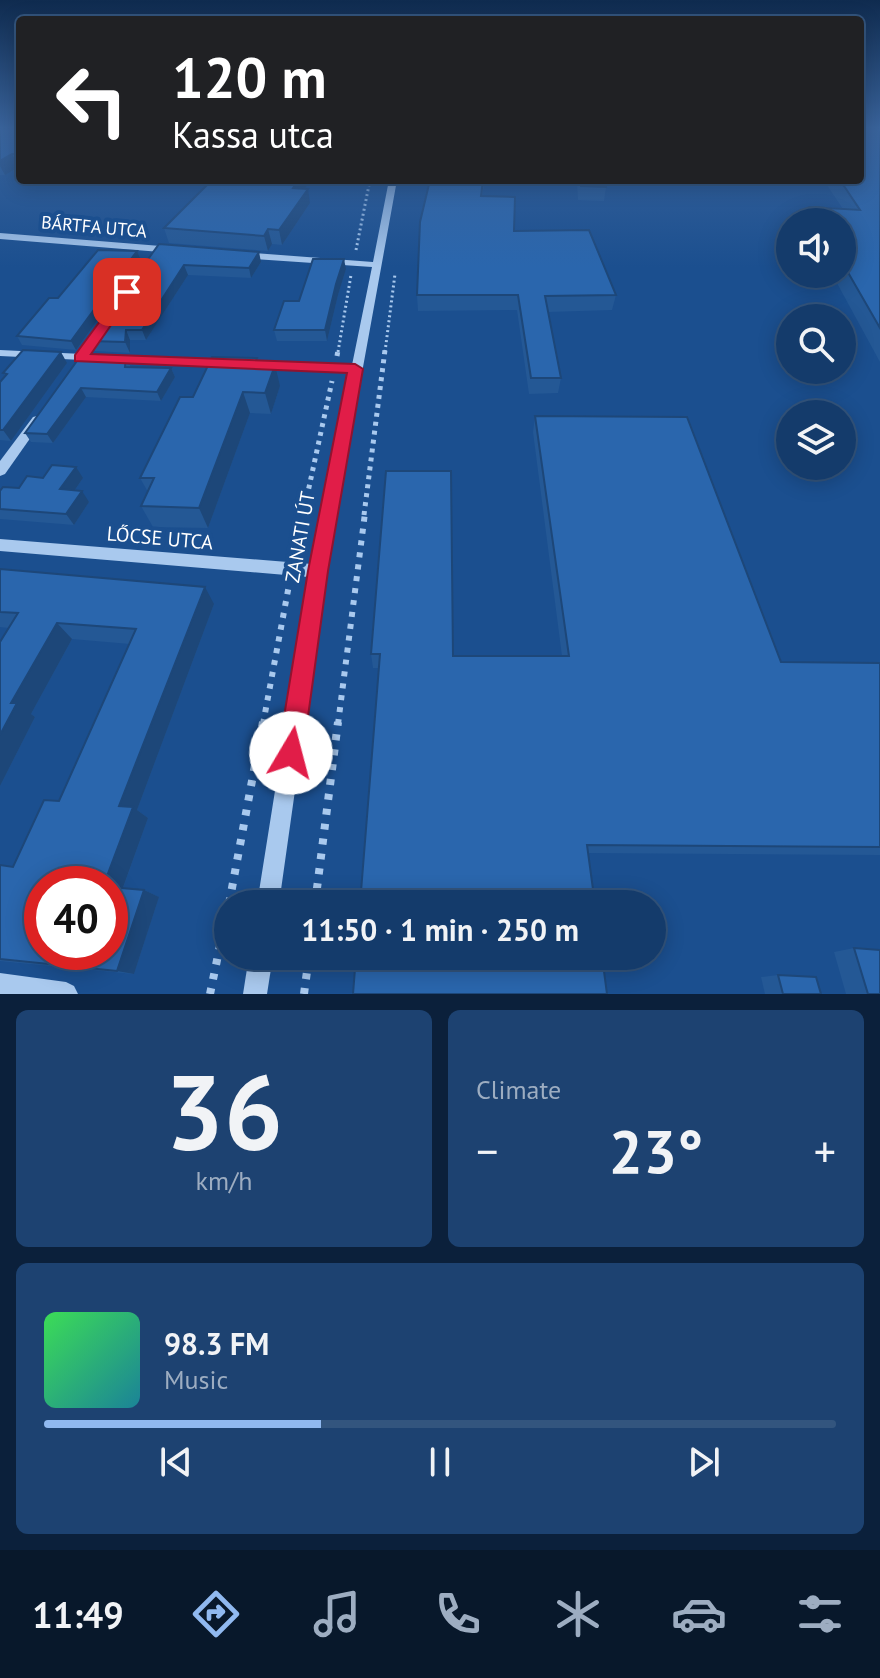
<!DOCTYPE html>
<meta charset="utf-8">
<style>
:root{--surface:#143b6b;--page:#1d4271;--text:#f1f3f6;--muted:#9dadc1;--line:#33557e;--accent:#90b9f0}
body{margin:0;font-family:"PT Sans",sans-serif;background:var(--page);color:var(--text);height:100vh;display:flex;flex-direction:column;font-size:30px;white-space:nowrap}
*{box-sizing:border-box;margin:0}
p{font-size:26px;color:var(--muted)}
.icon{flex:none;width:44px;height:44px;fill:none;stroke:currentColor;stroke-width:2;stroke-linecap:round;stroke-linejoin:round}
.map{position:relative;height:994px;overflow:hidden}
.drawer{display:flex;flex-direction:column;gap:16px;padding:16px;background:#0b203b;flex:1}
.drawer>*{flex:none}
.hud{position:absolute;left:16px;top:16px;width:848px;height:168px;border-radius:8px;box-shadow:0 4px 20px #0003,0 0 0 2px var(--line);background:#202124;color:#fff;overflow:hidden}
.buttons{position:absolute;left:776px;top:208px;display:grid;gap:16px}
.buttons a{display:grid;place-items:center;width:80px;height:80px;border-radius:50%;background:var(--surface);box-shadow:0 4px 20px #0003,0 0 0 2px var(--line);font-size:40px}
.speed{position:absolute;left:24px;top:866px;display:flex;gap:16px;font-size:40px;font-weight:700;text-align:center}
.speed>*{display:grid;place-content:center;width:104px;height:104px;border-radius:50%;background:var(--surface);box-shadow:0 4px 20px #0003,0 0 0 2px var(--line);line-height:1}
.speed .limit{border:12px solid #d22;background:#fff;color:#111}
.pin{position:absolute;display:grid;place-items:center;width:68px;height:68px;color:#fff;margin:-34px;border-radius:16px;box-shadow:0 4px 12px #0006}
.me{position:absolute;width:88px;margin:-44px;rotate:8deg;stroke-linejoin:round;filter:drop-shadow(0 0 6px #0008)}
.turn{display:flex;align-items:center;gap:28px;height:168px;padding:0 24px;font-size:36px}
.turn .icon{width:104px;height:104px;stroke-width:2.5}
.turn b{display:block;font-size:56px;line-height:68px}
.big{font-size:60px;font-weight:600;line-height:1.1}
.drawer .tile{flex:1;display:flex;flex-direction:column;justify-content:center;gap:12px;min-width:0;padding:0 28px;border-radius:12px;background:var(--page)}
.drawer .dial{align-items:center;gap:0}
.dial b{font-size:104px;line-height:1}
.song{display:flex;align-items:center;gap:24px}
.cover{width:96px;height:96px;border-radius:12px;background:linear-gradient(135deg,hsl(130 70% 55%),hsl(190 70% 35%))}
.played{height:8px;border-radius:4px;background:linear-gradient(90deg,var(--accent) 35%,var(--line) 35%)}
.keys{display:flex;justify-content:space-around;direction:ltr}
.heat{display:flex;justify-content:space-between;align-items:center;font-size:44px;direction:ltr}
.drawer .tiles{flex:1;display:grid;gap:16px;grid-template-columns:1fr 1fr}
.tile:last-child{grid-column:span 2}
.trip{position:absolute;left:214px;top:890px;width:452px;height:80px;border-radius:40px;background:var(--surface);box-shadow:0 4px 20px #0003,0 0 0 2px var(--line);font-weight:600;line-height:80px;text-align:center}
.tab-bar{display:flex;height:128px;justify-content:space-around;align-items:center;background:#08182b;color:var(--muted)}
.tab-bar .icon{width:56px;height:56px}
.tab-bar .current{color:var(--accent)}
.tab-bar b{font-size:36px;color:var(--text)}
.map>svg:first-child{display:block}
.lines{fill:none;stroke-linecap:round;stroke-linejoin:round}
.path-far3{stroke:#a9c9ee;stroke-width:3;stroke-dasharray:2 3;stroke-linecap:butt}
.path-far2{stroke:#a9c9ee;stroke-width:5;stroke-dasharray:4 5;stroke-linecap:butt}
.path-far1{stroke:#a9c9ee;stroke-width:6;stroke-dasharray:5 7;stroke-linecap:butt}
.path{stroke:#a9c9ee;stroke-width:8;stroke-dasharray:6 9;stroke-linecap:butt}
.minor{fill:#a9c9ee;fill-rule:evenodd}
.wall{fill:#245895}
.shaded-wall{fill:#1d4779}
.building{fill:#2a66ad;stroke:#1d4779;stroke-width:2}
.route{fill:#e11d48;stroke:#92132f;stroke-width:2}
.labels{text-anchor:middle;stroke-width:8;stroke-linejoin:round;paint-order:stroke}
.far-street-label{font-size:18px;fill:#fff;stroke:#1b4f8f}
.street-label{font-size:20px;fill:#fff;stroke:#1b4f8f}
</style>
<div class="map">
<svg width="880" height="994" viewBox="0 0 880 994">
<rect width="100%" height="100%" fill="#1b4f8f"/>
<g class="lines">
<g class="path-far3">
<path d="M356,250L370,180"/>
<path d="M338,352L351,275"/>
<path d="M385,352L395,274"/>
</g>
<g class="path-far2">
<path d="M337,356L338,350"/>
<path d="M303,515L332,381"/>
<path d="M364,515L385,350"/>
</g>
<g class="path-far1">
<path d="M295,551L303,513"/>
<path d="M263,724L289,585"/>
<path d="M338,724L365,513"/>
</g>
<g class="path">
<path d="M229,904L263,722"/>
<path d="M315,904L338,722"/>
<path d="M210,994L228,907"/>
<path d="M304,994L309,956"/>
</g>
<g class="minor">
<path d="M389,180H397L326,571L279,904H257L309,577L0,551V539L312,564L350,372L256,368L250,365L256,362L352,365L372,267L241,258L236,255L241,252L373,262Z"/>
<path d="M0,233L173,247L178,250L173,253L0,239Z"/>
<path d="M0,350L227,361L233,364L227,367L0,356Z"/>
<path d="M37,416L43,420L5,474L0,476V461L33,417Z"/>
<path d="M249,956H273L267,994H243Z"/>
<path d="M0,973L66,982L74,986L78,994H0Z"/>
</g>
</g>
<g class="wall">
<path d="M0,128H20V167L5,175H0Z"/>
<path d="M880,128V362L832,274H842V222L803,221L810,207L843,209L827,185L804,183L802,180H860Z"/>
<path d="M182,180H311L305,188L310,203L282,245L272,244L268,251L169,243L164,228L210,182Z"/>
<path d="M430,180H485L482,196L514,231L616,295L612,310L548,312L561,378L558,393L529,394L517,310L418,311L417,295Z"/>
<path d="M577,180H605L606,187L604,201L578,200Z"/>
<path d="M159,244L261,262L251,278L188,275L146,340H130V353L95,351L89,341Z"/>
<path d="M137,251L141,260L76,350L22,345L17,336Z"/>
<path d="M346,269L338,295L327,341H277L274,330L299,301Z"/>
<path d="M82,354L130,365V367L171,368L175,377L161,401L86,397L53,443L31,442L25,433Z"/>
<path d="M257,358L258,365L280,386L271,414L250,413L208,528L153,527L141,506L148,492L140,478L193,397Z"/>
<path d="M67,363L11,441L0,440V382L5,376L3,373Z"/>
<path d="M535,416L781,662L880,663V855L588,853L379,668H373L371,654L562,656L533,432Z"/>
<path d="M43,478H83L75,490L89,502L74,525L0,519V491L19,488Z"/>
<path d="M0,569L214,604L137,810L148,818L123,888L144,890L159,897L134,974L0,961V865L13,867L59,801L130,644L72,639L31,714L35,717L0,786L9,628L0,627Z"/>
<path d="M854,948L880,994H846L834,952Z"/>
<path d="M778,975L821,994H765L761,977Z"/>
</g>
<g class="shaded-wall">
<path d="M12,154L19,167L5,175L0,166V161Z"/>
<path d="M298,180H311L295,202L293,188Z"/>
<path d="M308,189L310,203L282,245L279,230Z"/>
<path d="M268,229L272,244L268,251L264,236Z"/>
<path d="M137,251L141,260L76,350L71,341Z"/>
<path d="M259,252L261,262L251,278L249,268Z"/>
<path d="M344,259L346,269L338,295L327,341L325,330L336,284Z"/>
<path d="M184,265L188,275L146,340L142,330Z"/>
<path d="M126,330L130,340V353L125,342Z"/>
<path d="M61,352L67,363L11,441L3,430Z"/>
<path d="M275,365L280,386L271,414L265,393Z"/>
<path d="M171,368L175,377L161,401L157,392Z"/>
<path d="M81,388L86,397L53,443L47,434Z"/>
<path d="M243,392L250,413L208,528L199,508Z"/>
<path d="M76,467L83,478L68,500L60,489Z"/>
<path d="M82,491L89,502L74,525L66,514Z"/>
<path d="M205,587L214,604L137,810L148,818L121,893L110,889V884H104L119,806Z"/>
<path d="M57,623L72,639L31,714L35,717L0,786V735L11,703Z"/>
<path d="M144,890L159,897L134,974L117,971Z"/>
</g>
<g class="building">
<path d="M0,128H20V154H12L0,161Z"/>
<path d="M860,128H880V328L842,262V222H819L810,207L860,210L840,180H860Z"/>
<path d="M212,180H298L293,188L308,189L279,230L268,229L264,236L164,228Z"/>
<path d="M430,180H483L481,196L515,197L514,231L589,230L616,295L545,296L561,378H531L518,295H417L420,222Z"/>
<path d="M580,180H605L606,187L581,186Z"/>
<path d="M159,244L259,252L249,268L184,265L142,330H126L125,342L89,341Z"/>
<path d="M98,250L137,251L71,341L17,336L49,298H58Z"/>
<path d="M313,259H344L336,284L325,330H274L284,301H299Z"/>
<path d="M23,350L61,352L3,430H0V382L7,374L3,373Z"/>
<path d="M82,354L126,356L125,367L171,368L157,392L81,388L47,434L25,433Z"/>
<path d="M212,357L257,358L254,365H275L265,393L243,392L199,508L141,506L154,478H140L180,397H193Z"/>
<path d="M535,416L687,417L781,662L880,663V847L587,845L595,904H360L380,654H371L386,471H451L453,656H569Z"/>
<path d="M52,465L76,467L60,489L82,491L66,514L0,509V491L3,487L19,488L27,476L43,478Z"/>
<path d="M0,569L205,587L119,806L133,807L104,884H42V952H110V887L144,890L117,971L0,959V865L13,867L44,800L59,801L136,629L57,623L11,703H17L0,735V642L18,613L0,612Z"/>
<path d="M854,948L880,950V994H868Z"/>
<path d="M356,956H602L607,994H353Z"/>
<path d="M778,975L816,977L821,994H783Z"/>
</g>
<linearGradient id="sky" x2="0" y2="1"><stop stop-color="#0f2b4f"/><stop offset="0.48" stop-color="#39639b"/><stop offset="1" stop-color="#39639b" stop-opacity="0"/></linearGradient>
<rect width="880" height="267" fill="url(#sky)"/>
<path class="route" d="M127,289L134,292L91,354L355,364L363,369L328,571L303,753L300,761L291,765L282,761L278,753L308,571L347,373L75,361V355L123,290Z"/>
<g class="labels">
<g class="far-street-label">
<text transform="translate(94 227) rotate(5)" y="6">BÁRTFA UTCA</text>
</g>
<g class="street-label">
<text transform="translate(300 537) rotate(-80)" y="7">ZANATI ÚT</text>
<text transform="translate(160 538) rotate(5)" y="7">LŐCSE UTCA</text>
</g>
</g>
</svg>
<div class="buttons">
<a><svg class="icon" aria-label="sound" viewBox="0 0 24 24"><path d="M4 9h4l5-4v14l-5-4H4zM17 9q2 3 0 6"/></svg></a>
<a><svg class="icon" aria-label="search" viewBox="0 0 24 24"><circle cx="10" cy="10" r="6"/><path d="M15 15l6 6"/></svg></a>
<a><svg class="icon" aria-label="layers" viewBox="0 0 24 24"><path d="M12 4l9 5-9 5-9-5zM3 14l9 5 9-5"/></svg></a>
</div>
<div class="speed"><div class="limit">40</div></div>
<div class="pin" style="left:127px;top:292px;background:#d93025"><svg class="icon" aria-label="arrive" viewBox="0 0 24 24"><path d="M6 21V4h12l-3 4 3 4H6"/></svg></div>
<svg class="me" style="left:291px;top:753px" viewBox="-20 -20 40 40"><circle r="19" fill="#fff"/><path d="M0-13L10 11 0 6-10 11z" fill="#e11d48"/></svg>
<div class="trip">11:50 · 1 min · 250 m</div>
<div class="hud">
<div class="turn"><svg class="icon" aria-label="left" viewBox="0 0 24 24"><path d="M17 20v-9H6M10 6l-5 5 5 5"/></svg><div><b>120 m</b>Kassa utca</div></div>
</div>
</div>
<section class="drawer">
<div class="tiles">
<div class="tile dial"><b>36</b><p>km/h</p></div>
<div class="tile"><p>Climate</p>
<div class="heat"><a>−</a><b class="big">23°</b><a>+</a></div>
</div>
<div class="tile">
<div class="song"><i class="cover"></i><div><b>98.3 FM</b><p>Music</p></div></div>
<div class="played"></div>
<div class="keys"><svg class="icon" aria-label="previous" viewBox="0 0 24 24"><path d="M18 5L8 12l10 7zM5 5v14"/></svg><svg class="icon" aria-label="pause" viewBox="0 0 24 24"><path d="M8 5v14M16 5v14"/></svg><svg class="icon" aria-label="next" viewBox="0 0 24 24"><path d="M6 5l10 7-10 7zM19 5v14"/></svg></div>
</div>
</div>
</section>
<nav class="tab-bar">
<b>11:49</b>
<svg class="icon current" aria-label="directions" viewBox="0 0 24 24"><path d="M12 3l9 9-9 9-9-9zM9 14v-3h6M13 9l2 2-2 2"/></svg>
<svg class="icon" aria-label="music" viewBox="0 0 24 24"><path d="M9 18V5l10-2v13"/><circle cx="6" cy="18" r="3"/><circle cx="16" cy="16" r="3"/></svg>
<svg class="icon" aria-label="phone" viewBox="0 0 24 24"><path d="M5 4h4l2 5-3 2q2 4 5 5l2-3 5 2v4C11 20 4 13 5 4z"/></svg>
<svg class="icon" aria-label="climate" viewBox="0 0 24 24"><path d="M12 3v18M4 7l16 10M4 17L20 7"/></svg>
<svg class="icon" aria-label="car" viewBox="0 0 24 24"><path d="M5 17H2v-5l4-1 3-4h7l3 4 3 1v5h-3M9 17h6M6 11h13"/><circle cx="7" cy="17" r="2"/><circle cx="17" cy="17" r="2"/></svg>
<svg class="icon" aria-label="filters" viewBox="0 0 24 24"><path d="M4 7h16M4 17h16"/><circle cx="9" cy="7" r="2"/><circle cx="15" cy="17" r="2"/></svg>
</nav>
